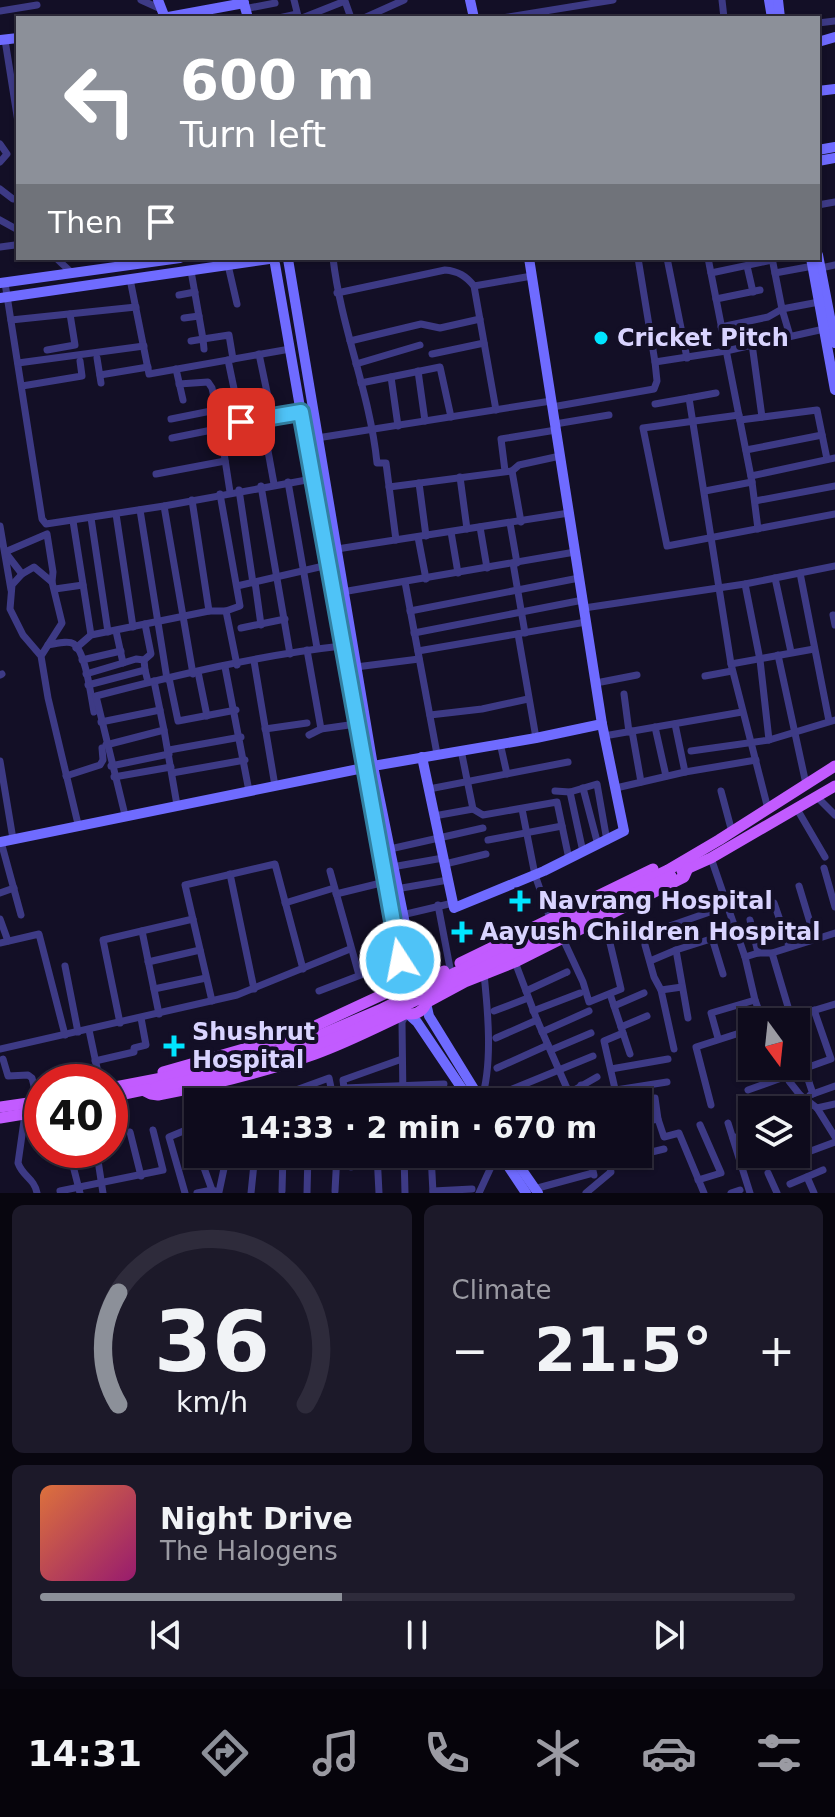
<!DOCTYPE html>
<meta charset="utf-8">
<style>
:root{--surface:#0e0b1c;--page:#1c1929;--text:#f1f3f6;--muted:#9b9ba3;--line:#2e2b3b;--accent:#8c9099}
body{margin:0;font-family:"DejaVu Sans",sans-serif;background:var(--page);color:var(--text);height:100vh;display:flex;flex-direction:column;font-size:30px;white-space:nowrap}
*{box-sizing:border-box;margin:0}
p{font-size:26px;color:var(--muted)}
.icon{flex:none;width:44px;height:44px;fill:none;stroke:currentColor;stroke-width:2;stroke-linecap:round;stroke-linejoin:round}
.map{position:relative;height:1193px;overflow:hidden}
.details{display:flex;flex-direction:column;gap:12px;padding:12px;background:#08060f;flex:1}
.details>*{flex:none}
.hud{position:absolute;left:16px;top:16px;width:804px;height:244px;border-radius:0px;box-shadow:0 2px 6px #0004,0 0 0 2px var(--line);background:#8c9099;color:#fff;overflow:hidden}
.needle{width:52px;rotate:165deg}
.fabs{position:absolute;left:738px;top:1008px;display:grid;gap:16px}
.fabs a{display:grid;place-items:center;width:72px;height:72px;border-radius:0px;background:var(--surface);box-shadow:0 2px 6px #0004,0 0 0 2px var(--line);font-size:40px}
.speed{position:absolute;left:24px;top:1064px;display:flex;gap:16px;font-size:40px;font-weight:700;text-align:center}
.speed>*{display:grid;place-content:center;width:104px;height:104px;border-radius:50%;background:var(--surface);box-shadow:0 2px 6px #0004,0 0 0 2px var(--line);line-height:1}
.speed .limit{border:12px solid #d22;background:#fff;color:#111}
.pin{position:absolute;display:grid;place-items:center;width:68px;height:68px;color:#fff;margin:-34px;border-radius:16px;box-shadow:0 4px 12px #0006}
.me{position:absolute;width:88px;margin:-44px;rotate:349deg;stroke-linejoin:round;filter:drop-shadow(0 0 6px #0008)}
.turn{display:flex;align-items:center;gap:28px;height:168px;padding:0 32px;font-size:36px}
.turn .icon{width:104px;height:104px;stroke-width:2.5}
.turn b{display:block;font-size:56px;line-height:68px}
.then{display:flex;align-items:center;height:76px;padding:0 32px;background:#0003;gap:16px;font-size:30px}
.big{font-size:60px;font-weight:800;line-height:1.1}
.details .card{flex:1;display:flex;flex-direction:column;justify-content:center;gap:12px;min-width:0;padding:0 28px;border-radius:12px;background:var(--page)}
.details .dial{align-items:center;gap:0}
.dial svg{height:208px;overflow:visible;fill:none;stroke:var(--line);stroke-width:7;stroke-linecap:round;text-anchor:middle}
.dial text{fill:var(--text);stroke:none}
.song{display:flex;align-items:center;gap:24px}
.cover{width:96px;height:96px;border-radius:12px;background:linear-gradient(135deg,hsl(20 70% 55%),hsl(320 70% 35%))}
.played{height:8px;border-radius:4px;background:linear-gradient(90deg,var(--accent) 40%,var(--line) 40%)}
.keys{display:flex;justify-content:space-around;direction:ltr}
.heat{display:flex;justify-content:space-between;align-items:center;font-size:44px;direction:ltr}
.details .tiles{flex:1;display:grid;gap:12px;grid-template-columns:1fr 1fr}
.card:last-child{grid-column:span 2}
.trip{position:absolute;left:184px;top:1088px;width:468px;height:80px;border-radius:0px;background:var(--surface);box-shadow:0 2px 6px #0004,0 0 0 2px var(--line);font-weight:800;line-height:80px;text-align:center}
.tabs{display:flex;height:128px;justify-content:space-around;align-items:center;background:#06040b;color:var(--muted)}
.tabs .icon{width:56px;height:56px}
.tabs .active{color:var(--accent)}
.tabs b{font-size:36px;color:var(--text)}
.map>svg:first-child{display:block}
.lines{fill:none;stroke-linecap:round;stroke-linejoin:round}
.street{stroke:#3d3a85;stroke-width:7}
.secondary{stroke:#6f6bff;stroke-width:10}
.primary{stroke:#c25bff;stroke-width:11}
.primary-bridge{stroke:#c25bff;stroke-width:11}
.route-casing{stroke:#337fa1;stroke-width:20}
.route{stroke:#4fc3f7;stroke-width:14}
.poi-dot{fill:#00e5ff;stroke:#130f26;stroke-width:3}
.labels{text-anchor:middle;stroke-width:8;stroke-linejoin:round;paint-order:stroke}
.poi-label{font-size:24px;font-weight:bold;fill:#d9d4ff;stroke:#130f26;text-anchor:start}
</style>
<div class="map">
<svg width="835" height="1193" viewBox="0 0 835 1193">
<rect width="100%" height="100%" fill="#130f26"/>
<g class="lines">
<g class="street">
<path d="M141,0L161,9"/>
<path d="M294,0L298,16"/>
<path d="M722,0L724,18"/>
<path d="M244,9L275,3"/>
<path d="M0,11L37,5"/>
<path d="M279,18L297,14"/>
<path d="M302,18L345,1L351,18"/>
<path d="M364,18L404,0"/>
<path d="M502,18L613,0"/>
<path d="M818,23L835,21"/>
<path d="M5,40L18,122"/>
<path d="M0,144L7,154L0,162"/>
<path d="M0,189L13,199L18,198"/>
<path d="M818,205L835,202"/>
<path d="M0,220L18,230"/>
<path d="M0,247L15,245"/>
<path d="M56,258L72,273"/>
<path d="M333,258C341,328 370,393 377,463H386L396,540"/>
<path d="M638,258L655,362L726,351L824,329"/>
<path d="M667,258L687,358"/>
<path d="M708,258L752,482L758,529"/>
<path d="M772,258L782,309L819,302"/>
<path d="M228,265L237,304"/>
<path d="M747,266L753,292"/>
<path d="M821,268L835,265"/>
<path d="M191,271L203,339L229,335L233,359"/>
<path d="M711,273L772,260"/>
<path d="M775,273L813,266"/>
<path d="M130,279L149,374L290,349"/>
<path d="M5,283L42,519L46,524L164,506L323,477"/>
<path d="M474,286L532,276"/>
<path d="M337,293L445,270C458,271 466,276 474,286L496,410"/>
<path d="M179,295L195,292"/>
<path d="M716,299L760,290"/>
<path d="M184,318L199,316"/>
<path d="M11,320L136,307"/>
<path d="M721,327L768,317L782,309L790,336"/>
<path d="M191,341L203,339L204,349"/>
<path d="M350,341L421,324L440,328L480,319"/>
<path d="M752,344L762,417"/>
<path d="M47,350L75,345L70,314"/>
<path d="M259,354L272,416"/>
<path d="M432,354L484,343"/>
<path d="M97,358L101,383"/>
<path d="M228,360L241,422"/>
<path d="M18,363L144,346"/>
<path d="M356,364L420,345"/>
<path d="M176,369L183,400"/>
<path d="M418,371L425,421"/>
<path d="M100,375L148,367"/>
<path d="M391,377L398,426"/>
<path d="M361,383L440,367L451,417"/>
<path d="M22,386L82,376L80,361"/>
<path d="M716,393L689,398L731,664L768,809"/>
<path d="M655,404L689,398"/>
<path d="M552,407L654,389L657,381L655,362"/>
<path d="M739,415L643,428L667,546L835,514"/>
<path d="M171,419L211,411L216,407L212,388L208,382L179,384"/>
<path d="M740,420L817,410L827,459"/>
<path d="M555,424L609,415"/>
<path d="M220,427L230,492"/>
<path d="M172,438L301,412"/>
<path d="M317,438L551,401"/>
<path d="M266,440L274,484"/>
<path d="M746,450L822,435"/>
<path d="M505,471L501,439L556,430"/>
<path d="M156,474L225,461"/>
<path d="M751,476L835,458"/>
<path d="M460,477L467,529"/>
<path d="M288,482L317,648"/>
<path d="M419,483L426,536"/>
<path d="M261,486L290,654"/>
<path d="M389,487L512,471"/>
<path d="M239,490L253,583"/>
<path d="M705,491L752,482"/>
<path d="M192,500L209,611"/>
<path d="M755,501L835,486"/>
<path d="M164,506L193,674"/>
<path d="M140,510L167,679"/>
<path d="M116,514L133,627"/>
<path d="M91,518L108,632"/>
<path d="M73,521L91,635"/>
<path d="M521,522L512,471L519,465L560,456"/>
<path d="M510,523L517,563"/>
<path d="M0,526L11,590"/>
<path d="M480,527L487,568"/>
<path d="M451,532L458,573"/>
<path d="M418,537L426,579"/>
<path d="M337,549L569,513"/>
<path d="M513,563L525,633"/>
<path d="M800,573L829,721"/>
<path d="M22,574L5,552L47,534L53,572L52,582"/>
<path d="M775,578L791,652"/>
<path d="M255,582L261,625"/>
<path d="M405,582L437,754"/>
<path d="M237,586L328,565"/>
<path d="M55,589L83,585"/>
<path d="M342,592L575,552"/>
<path d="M584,608L745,584L835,566"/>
<path d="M226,611L237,665"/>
<path d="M410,611L579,578"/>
<path d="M833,615L835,625"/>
<path d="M241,628L285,619"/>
<path d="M116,631L123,663L136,659L144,660L145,670"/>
<path d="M414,633L583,600"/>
<path d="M518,634L536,738"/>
<path d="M48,645C55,644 68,640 74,644C86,653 91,697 94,712"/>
<path d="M76,648L91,635L209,611H226L240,606L220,494"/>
<path d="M307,650L321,729"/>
<path d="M418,651L586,622"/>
<path d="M778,655L806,784"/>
<path d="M41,656L62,623L52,582L34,567L22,574L12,585L10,609L23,635L41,656L48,698L78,824"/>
<path d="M82,660L121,651"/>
<path d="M144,660L151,654L145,624"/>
<path d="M254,661L275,786"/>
<path d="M731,664L814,649"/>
<path d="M225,667L249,791"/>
<path d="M356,667L419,659"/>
<path d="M198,672L207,716"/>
<path d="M86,674L123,663"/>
<path d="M0,675L2,674"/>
<path d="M705,676L732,671"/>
<path d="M169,678L178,721L236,710"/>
<path d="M596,683L637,675"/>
<path d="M88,685L145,670L148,682"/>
<path d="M624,694L629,732"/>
<path d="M430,715L482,709L528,699"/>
<path d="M101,722L160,710"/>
<path d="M675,724L685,772"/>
<path d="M655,727L666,776"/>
<path d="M265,729L307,723"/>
<path d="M164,730L177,805"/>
<path d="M632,731L641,782"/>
<path d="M309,735L321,729L356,724"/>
<path d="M604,736L742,712"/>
<path d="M769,740L835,720"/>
<path d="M500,743L507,774"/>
<path d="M106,745L164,730L154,681"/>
<path d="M169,750L241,737"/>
<path d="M691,751L769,740L760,660L745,584"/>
<path d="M0,761L13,839"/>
<path d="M111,766L169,754"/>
<path d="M172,773L245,760"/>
<path d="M66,776L100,765L103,760L102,748"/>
<path d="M114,777L171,767"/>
<path d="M583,788L598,845"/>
<path d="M616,788L685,772L756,760"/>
<path d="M429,789L568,762"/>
<path d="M555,791L570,792"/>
<path d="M721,791L732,832"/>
<path d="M817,797L835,815"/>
<path d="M473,809L483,815L557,802L569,859"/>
<path d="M522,809L535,875L550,918"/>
<path d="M797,809L825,857"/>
<path d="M125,815L96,696C176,675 260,655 342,646"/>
<path d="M434,816L473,809L461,750"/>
<path d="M488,840L562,826"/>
<path d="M1,842L21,915"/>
<path d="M390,849L483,828"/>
<path d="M583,852L570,792L597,784L607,841"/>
<path d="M711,858L745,957L755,1000L763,1022"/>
<path d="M445,864L486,854"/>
<path d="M392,867L443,858"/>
<path d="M824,868L835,907"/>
<path d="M330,871L359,975"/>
<path d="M230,874L254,989"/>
<path d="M799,886L815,939"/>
<path d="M396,889L448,880"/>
<path d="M0,893L14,888"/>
<path d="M336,894L385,882"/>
<path d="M285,903L334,888"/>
<path d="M774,903L789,946"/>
<path d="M438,905L450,968"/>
<path d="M402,915L453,903"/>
<path d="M0,919L8,941"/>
<path d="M750,920L758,953"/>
<path d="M661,929L727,906"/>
<path d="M142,931L159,1014"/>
<path d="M712,938L723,974"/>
<path d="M563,939L583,982L589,1002L621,989L604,918"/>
<path d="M0,943L39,934L65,1035"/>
<path d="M645,945L654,977L661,990L674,1049"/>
<path d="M676,950L688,1018"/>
<path d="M772,953L791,1017"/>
<path d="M745,957L758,953H772L835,933"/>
<path d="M650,961L676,950L736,931"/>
<path d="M148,962L200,950"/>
<path d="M515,962L537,1020L569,1093L543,1102"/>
<path d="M65,966L78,1032"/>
<path d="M154,989L206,978"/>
<path d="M661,990L682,987"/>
<path d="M319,991L400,960"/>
<path d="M526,991L567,972"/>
<path d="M610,994L630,1054"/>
<path d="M212,1001L185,885L275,864L303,969"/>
<path d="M614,1006L644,993"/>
<path d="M494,1011L528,998"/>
<path d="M533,1011L580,993"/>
<path d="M776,1022L835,1004"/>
<path d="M120,1023L103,940L193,919"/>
<path d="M621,1027L647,1016"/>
<path d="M89,1030L100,1082"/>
<path d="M542,1032L589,1011"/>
<path d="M739,1033L745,1059"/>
<path d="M496,1038L537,1020"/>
<path d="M718,1038L711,1013L755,1000"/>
<path d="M796,1044L813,1094"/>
<path d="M0,1049L237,995L350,949"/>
<path d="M551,1050L591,1033"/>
<path d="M3,1059L8,1076L28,1075L32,1078L38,1102"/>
<path d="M402,1059L343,1080L344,1088L444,1084"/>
<path d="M95,1061L134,1052V1048L146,1045L141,1018"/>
<path d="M783,1066L789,1081L800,1095L817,1108L835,1137"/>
<path d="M497,1068L548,1045"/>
<path d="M611,1069L668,1059"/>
<path d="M803,1069L831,1059L814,1010"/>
<path d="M581,1085L587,1102"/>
<path d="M616,1090L667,1082"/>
<path d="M748,1090L787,1076"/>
<path d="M569,1093L597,1077"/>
<path d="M810,1095L835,1086"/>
<path d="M493,1097L593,1056"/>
<path d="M481,1101C493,1065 488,1012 484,974"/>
<path d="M263,1102L329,1078L334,1102"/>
<path d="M403,1102L402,1022L407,1013"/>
<path d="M618,1102L604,1041L623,1033"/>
<path d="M638,1105L642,1122"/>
<path d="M711,1105L696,1047L752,1029"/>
<path d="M817,1108L835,1104"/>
<path d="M786,1110L800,1095"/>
<path d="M25,1114L18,1163C23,1177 34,1178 37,1193"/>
<path d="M658,1119L664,1137L679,1133L704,1193"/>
<path d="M638,1123L658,1119L655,1098"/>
<path d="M728,1123L750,1193"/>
<path d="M190,1128L198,1150"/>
<path d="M130,1132L141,1176"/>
<path d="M733,1138L752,1133"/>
<path d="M69,1150L80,1193"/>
<path d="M97,1154L103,1193"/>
<path d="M199,1154L212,1190"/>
<path d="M377,1154L379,1193"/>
<path d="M404,1154L405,1193"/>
<path d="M431,1154L433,1193"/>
<path d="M589,1154L594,1175"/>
<path d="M630,1154L631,1157L664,1149"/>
<path d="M763,1154L766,1164"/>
<path d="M784,1161L835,1142"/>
<path d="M431,1163L465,1162"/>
<path d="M351,1167V1154"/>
<path d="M768,1173L777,1193"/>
<path d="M807,1177L814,1193"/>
<path d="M698,1180L721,1173L700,1125"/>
<path d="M790,1184L823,1170"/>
<path d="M534,1189L593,1173"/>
<path d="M60,1191L163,1170L153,1130"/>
<path d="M282,1191L283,1154"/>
<path d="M335,1191L337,1154"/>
<path d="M433,1191L472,1189"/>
<path d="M185,1193L169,1137L198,1125"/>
<path d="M197,1193L212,1190L219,1192L226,1159L231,1154"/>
<path d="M251,1193L255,1154"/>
<path d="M307,1193L308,1154"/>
<path d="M479,1193L497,1154"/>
<path d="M586,1193L611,1172L607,1154"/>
<path d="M731,1193L740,1190"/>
</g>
<g class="secondary">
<path d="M158,0L165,18"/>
<path d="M243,0L248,18"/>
<path d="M470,0L474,18"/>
<path d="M769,0L772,18"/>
<path d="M778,0L780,18"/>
<path d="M163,18L244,3"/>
<path d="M0,40L18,38"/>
<path d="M818,42L835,37"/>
<path d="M818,91L835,89"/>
<path d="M818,150L835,147"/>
<path d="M818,161L835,158"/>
<path d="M818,255L835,343"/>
<path d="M811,258L835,390"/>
<path d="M288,259L373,766L417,983"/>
<path d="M275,264L363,768L401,966L399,987"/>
<path d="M0,283L180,258"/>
<path d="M0,298L269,259"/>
<path d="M422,757L454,908L544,871L624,831L602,724L529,258"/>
<path d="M0,842L373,766L536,738L602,724"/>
<path d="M426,1003L429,1016L482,1102"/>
<path d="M407,1013L417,1022L471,1102"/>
<path d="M500,1154L526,1193"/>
<path d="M511,1154L538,1193"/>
</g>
<g class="primary">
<path d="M682,871L711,858L835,786"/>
<path d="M460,963L653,869"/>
<path d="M438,981L668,870L719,840L835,766"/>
<circle cx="411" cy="998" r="16"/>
<path d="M417,983L444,971"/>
<path d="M426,1003L465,982L515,962L684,877L688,868"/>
<path d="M163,1072L300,1033L399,987"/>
<path d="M110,1088L240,1063L304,1042L384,1008"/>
<path d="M143,1090L151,1094L158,1095C211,1085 264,1072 315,1054C346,1043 377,1027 407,1013"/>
<path d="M110,1097L148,1089"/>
<path d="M0,1107L42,1101"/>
<path d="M0,1118L42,1111"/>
</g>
<g class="primary-bridge">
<path d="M384,1008L438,981"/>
<path d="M156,1087C224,1075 289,1056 353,1031L671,876"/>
</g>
</g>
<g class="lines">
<defs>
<path id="route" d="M241,422L301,412L400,960"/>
</defs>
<use href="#route" class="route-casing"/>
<use href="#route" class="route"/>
</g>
<g class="poi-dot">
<circle cx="601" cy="338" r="8"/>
<path d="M516 889h8v8h8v8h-8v8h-8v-8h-8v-8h8z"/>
<path d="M458 920h8v8h8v8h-8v8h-8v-8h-8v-8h8z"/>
<path d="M170 1034h8v8h8v8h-8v8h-8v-8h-8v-8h8z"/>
</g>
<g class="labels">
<g class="poi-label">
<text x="617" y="346">Cricket Pitch</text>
<text x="538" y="909">Navrang Hospital</text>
<text x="480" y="940">Aayush Children Hospital</text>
<text x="192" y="1040">Shushrut<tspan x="192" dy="28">Hospital</tspan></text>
</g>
</g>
</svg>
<div class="fabs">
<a><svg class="needle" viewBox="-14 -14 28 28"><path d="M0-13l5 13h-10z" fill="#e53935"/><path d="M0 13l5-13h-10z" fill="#9b9ba3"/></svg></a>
<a><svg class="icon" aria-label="layers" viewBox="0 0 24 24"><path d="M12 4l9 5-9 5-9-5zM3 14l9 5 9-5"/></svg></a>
</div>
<div class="speed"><div class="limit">40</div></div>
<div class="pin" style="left:241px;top:422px;background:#d93025"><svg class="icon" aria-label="arrive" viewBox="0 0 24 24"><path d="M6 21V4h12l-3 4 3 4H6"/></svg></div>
<svg class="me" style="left:400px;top:960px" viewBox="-20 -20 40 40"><circle r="17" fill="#4fc3f7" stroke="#fff" stroke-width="3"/><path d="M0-11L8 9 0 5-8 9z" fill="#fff"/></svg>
<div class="trip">14:33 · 2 min · 670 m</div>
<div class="hud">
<div class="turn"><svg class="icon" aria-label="left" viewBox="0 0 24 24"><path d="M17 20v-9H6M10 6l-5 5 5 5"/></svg><div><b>600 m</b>Turn left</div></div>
<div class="then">Then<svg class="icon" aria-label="arrive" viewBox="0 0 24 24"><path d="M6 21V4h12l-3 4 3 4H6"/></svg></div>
</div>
</div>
<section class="details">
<div class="tiles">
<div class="card dial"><svg viewBox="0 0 100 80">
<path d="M14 69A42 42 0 1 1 86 69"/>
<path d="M14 69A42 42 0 0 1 14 26" stroke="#8c9099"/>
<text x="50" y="56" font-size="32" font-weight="700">36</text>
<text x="50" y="72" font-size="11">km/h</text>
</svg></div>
<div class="card"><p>Climate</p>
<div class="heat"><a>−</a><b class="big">21.5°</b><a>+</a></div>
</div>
<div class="card">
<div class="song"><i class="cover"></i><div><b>Night Drive</b><p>The Halogens</p></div></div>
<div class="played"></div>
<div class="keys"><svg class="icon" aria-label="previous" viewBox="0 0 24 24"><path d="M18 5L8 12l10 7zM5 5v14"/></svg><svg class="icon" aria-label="pause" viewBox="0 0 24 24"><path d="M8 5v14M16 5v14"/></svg><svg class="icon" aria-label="next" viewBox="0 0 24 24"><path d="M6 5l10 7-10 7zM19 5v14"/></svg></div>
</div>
</div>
</section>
<nav class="tabs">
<b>14:31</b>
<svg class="icon active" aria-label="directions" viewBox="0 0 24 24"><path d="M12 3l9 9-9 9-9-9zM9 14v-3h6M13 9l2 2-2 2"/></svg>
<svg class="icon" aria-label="music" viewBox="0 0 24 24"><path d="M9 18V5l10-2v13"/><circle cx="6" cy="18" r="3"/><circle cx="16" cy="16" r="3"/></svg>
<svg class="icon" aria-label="phone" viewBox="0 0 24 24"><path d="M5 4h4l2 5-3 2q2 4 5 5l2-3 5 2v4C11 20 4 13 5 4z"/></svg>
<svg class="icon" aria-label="climate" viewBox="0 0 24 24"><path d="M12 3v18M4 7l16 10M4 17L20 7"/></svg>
<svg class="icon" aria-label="car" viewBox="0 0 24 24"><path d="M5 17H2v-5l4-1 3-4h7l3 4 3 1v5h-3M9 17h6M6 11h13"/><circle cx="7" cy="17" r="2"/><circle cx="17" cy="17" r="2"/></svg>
<svg class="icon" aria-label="filters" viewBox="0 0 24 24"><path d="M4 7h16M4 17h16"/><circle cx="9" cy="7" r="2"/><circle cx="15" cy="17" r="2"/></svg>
</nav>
